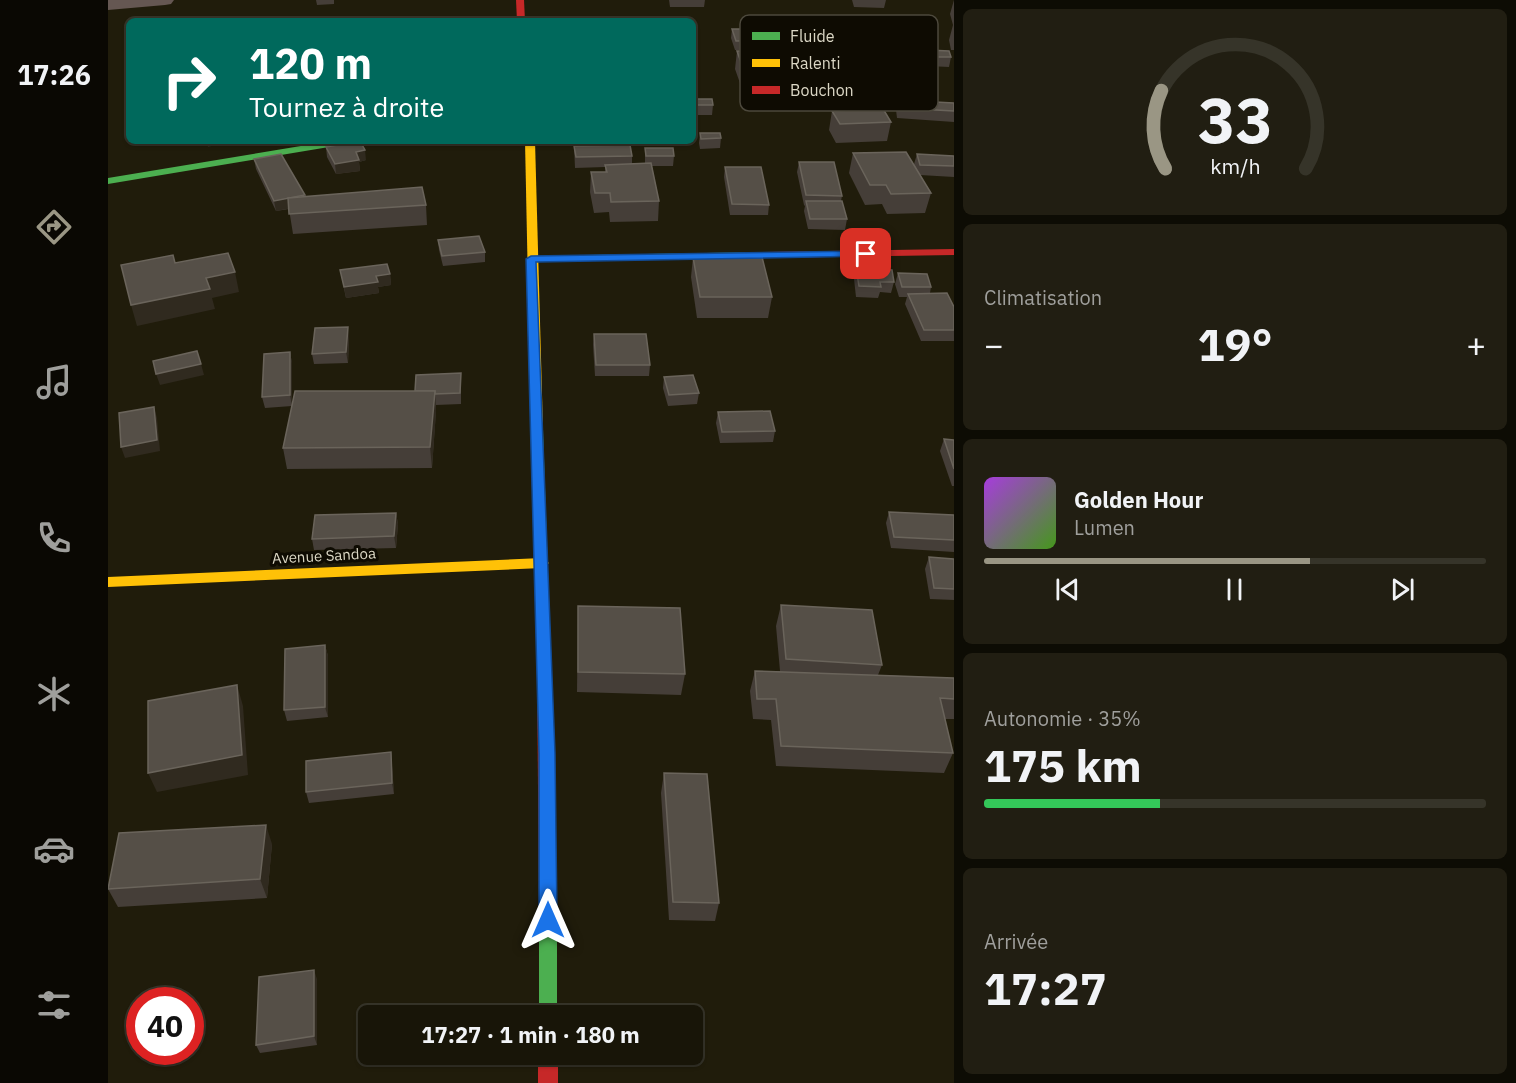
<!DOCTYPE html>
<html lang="fr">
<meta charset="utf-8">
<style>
:root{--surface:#181508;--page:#211e12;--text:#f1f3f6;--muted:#9f9f9c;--line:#363429;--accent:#9a9684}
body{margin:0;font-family:"IBM Plex Sans",sans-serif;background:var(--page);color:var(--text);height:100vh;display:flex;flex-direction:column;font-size:22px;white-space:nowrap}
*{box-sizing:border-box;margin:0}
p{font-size:20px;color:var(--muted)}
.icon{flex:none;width:33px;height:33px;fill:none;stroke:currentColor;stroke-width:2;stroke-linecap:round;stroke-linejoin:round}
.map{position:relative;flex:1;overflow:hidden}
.panel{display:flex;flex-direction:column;gap:9px;padding:9px;background:#0d0c04;width:562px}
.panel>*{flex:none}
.top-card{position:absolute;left:18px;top:18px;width:570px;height:126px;border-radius:9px;box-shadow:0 2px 4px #0004,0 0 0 2px var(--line);background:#00695c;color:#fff;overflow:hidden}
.speed{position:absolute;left:18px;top:987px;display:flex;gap:12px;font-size:30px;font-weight:700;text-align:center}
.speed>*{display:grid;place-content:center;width:78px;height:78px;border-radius:50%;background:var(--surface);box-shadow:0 2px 4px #0004,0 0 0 2px var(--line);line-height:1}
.speed .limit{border:9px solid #d22;background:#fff;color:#111}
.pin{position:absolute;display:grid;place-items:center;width:51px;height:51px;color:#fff;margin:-26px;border-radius:12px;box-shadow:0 3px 9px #0006}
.me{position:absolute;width:66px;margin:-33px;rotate:0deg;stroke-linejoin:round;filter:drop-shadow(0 0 4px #0008)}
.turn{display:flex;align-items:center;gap:21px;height:126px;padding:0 24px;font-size:27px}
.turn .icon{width:78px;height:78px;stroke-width:2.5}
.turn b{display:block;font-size:42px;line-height:51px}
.big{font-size:45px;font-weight:700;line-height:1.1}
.panel .card{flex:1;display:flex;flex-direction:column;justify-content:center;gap:9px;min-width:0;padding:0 21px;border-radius:9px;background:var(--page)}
.panel .dial{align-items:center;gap:0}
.dial svg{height:156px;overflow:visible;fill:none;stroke:var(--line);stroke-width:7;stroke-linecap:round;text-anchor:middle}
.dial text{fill:var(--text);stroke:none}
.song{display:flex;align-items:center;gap:18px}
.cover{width:72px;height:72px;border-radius:9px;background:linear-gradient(135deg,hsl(280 70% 55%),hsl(100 70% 35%))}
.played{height:6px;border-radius:3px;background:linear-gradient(90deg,var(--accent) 65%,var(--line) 65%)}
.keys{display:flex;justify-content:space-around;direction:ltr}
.heat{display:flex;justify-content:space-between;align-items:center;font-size:33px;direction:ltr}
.charge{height:9px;border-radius:4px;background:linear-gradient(90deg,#34c759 35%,var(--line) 0)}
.trip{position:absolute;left:250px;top:1005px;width:345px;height:60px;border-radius:9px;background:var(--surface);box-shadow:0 2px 4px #0004,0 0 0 2px var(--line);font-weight:700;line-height:60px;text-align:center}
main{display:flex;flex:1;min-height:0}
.tabs{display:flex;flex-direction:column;width:108px;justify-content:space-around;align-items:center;background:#0a0803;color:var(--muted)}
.tabs .icon{width:42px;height:42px}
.tabs .current{color:var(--accent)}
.tabs b{font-size:27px;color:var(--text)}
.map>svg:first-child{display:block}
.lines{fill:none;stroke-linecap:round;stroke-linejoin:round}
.street{fill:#655752;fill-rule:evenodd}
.fast{fill:#4caf50;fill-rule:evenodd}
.slow{fill:#ffc107;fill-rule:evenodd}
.jam{fill:#c62828;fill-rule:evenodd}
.wall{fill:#453e38}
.shaded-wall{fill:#302a1f}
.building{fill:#554f47;stroke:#6a645b;stroke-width:1.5}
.route{fill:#1a73e8;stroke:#114b97;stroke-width:1.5}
.labels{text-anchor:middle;stroke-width:6;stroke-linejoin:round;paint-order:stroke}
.street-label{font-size:15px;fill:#dbd7c5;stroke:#0e0b02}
.key{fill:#0e0b02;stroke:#4c483c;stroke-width:1.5}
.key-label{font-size:16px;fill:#dbd7c5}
</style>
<main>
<nav class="tabs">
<b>17:26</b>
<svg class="icon current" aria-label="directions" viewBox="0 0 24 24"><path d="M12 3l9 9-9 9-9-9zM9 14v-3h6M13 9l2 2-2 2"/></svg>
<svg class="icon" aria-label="music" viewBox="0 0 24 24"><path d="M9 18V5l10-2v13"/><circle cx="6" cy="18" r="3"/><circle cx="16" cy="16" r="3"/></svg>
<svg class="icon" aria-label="phone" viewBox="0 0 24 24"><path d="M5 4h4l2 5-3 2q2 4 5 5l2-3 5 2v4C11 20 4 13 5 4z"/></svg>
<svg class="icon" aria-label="climate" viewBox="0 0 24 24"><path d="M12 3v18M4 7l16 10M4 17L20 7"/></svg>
<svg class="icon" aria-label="car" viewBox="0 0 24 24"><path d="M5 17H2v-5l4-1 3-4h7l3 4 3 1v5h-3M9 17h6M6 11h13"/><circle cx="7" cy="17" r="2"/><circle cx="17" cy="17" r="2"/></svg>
<svg class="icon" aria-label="filters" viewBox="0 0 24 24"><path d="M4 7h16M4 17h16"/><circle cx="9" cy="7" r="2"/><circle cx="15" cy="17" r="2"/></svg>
</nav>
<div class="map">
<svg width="846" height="1083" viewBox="0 0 846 1083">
<rect width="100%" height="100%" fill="#201c0b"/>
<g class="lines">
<path class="street" d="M0,0H66L63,4L57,5L0,10Z"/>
<g class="fast">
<path d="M223,141H244L239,144L0,184V178Z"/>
<path d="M657,252L661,253V257L423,262L418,259L423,256Z"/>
<path d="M429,426L435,430L443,661L441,665L436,667L431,665L429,661L423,430Z"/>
<path d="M440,908L446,910L449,916V1016H431V916L434,910Z"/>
</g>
<g class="slow">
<path d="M417,141H427L435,430L429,434L423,430Z"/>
<path d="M434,558L441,563L434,568L0,587V577Z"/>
</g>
<g class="jam">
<path d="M408,0H416L417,21H409Z"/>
<path d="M846,249V255L657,258L652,255L657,252Z"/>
<path d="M436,655L441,657L443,661L449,916L446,922L440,924L434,922L431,916L429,661L431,657Z"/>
<rect x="430" y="1054" width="20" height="29"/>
</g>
</g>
<g class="wall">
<path d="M208,0H226V4L209,5Z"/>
<path d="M561,0H597L596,7H562Z"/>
<path d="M744,0H778L776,8L746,7Z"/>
<path d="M846,0V50H843L841,40L845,25L842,14Z"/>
<path d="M693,17L712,38L710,47H700L715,81L712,100H654L649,86H633L627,69L629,51H640V50H627L623,38L624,29L682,40V41H693L692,27Z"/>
<path d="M752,25L790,40V42L816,71L812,89L774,88L766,59L768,49H756L750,34Z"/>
<path d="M820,50L843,57L841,67L820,66L818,60Z"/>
<path d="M731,94L783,122L779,141L728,143L721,130L724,111H728Z"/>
<path d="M585,99L605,105L604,115H585Z"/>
<path d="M790,100L846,103V122L789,118L788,110Z"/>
<path d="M592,133L613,138L612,148L592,149L591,143Z"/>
<path d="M466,146L524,156V164H537V148L566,156L565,166H544L551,201L550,221L502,222L501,212L486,213L482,192L483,172H497V167L467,168Z"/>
<path d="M218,147L258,160L251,162L252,171L228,174L219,157Z"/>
<path d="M745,153L806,164L809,154L846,156V177L812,175L823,193L817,213L779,214L774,204L757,205L741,173Z"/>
<path d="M146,159L198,196L318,205L319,225L185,234L181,209L168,211L148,169Z"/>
<path d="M691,162L734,196L733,201L739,219L737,230L700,229L696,211L697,206L696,205L689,172Z"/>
<path d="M617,167L661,205L660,215H622L616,177Z"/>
<path d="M330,240L377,252V262L335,266L331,250Z"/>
<path d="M585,257L664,297L660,318H589L583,277Z"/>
<path d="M748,268L786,282L783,293L772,292L770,298L748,297L746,279Z"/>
<path d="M232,270L282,274L283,285L270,287L271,293L238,298Z"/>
<path d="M790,273L823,287L822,293L846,307V341H813L797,304L799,297H791L787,284Z"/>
<path d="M486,334L542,365L541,376H487L485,345Z"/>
<path d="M241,338L240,363L206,364L204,354Z"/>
<path d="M182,352L184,363V405L307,391L353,373V404L328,405V411L324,468L179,469L175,448L184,406L157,408L154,397Z"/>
<path d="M556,377L591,393L589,404L560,406L555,388Z"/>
<path d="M610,412L667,431L665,442L612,443L608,423Z"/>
<path d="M836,439L846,440V486H844L832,451Z"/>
<path d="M781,512L846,515V552L783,548L778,523Z"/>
<path d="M288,513L290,524L288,548L206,550L204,539Z"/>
<path d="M821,557L846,559V600L822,599L817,569Z"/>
<path d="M673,605L774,665L770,675L846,678V719H837L845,753L836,773L668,766L663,720L645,719L642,691L647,671H672L668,626Z"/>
<path d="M470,606L577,674L573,695L469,692Z"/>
<path d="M217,645L220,656V717L179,721L176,710Z"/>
<path d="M283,752L286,794L201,803L198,792Z"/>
<path d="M556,773L611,903L607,921L561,920L553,793Z"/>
<path d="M164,844L159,898L10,907L0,889Z"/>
<path d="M209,979V1045L152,1053L148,1045Z"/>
</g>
<g class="shaded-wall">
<path d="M99,141H121L100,147Z"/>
<path d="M257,150L258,160L251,162L252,171L228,174L227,164L248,152Z"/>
<path d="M197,195L199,205L168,211L166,201Z"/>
<path d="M127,272L131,292L104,298L107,309L29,326L23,305L98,278Z"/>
<path d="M282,274L283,285L270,287L271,293L238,298L236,287L268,276Z"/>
<path d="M240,327L241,338L240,363L238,352Z"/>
<path d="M182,352L184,363V406L182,395Z"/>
<path d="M93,364L96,375L52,385L48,374Z"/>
<path d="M327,391L328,411L324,468L322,447Z"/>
<path d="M46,407L49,418L52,451L17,458L13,447Z"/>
<path d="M288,513L290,524L288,548L286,536Z"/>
<path d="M217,645L220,656V717L217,707Z"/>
<path d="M129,685L135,706L140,775L49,792L40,773Z"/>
<path d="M283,752L284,763L286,794L284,783Z"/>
<path d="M158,825L164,844L159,898L152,879Z"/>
<path d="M206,970L209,979V1045L206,1036Z"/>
</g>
<g class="building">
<path d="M624,29H678L682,40L628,41Z"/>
<path d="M698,41L715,81L657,82L652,68H635L629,51H645L641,42Z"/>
<path d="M820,50L841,51L843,57H823Z"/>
<path d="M765,92L783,122L732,124L724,111L741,110L731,94Z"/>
<path d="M585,99H604L605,105H585Z"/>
<path d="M790,100L846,103V111L792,108Z"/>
<path d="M592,133H612L613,138L593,139Z"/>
<path d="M252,141L257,150L248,152L251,160L227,164L218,147Z"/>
<path d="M522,145L524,156L468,157L466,146Z"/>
<path d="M537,148H565L566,156H538Z"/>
<path d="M798,152L823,193L783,194L778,185H762L745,153Z"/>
<path d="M173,154L197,195L166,201L146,159Z"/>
<path d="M809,154L846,156V166L812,165Z"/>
<path d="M691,162H726L734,196L698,195Z"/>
<path d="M543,163L551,201L503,202L502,193H487L483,172H499L497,165Z"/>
<path d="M617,167H653L661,205L624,204Z"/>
<path d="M314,187L318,205L181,214L180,198Z"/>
<path d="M698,201H734L739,219H702Z"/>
<path d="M371,236L377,252L334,256L330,240Z"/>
<path d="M120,253L127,272L98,278L102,289L23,305L13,265L65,255L67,263Z"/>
<path d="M585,257H654L664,297H592Z"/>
<path d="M279,264L282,274L268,276L270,282L236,287L232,270Z"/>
<path d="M748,268L784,270L786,282H772L773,287L751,286Z"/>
<path d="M790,273L819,274L823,287H794Z"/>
<path d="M839,293L846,307V330H816L800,294Z"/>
<path d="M240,327L238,352L204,354L207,328Z"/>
<path d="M486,334H538L542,365H488Z"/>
<path d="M89,351L93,364L48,374L45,361Z"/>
<path d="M182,352V395L154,397L156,354Z"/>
<path d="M353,373L352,393L327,394V391H307L308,375Z"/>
<path d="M585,375L591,393L561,395L556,377Z"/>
<path d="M187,391H327L322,447L175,448Z"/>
<path d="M46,407L49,440L13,447L11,413Z"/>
<path d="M662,411L667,431L614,432L610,412Z"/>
<path d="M836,439L846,440V469Z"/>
<path d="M781,512L846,515V540L786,537Z"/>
<path d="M288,513L286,536L204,539L207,515Z"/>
<path d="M821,557L846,559V589L826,588Z"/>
<path d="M673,605L764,610L774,665L678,659Z"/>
<path d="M470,606L572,608L577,674L470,672Z"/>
<path d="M217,645V707L176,710L177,649Z"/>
<path d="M647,671L846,678V699L832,698L845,753L673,746L668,699H649Z"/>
<path d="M129,685L134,755L40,773V701Z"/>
<path d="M283,752L284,783L198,792V761Z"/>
<path d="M556,773L599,774L611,903L565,902Z"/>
<path d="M158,825L152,879L0,889L11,833Z"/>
<path d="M206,970V1036L148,1045L151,977Z"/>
</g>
<path class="route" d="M758,251L763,254L762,256L428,262L447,753L449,920L446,926L440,928L433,926L431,920V753L418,259L423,256Z"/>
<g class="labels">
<g class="street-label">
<text transform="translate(216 556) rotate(-3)" y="5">Avenue Sandoa</text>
</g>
</g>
<rect x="632" y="15" width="198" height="96" rx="9" class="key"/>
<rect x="644" y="32" width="28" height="8" fill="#4caf50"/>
<rect x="644" y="59" width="28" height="8" fill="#ffc107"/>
<rect x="644" y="86" width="28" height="8" fill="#c62828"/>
<g class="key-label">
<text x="682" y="42">Fluide</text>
<text x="682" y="69">Ralenti</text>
<text x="682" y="96">Bouchon</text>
</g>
</svg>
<div class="speed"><div class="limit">40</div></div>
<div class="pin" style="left:758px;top:254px;background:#d93025"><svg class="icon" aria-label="arrive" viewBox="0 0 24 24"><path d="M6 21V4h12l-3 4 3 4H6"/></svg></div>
<svg class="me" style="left:440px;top:920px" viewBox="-20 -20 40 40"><path d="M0-17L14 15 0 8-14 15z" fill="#1a73e8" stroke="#fff" stroke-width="4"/></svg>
<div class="trip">17:27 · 1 min · 180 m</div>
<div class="top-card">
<div class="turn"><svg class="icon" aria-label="right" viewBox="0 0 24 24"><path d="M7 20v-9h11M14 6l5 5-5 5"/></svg><div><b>120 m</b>Tournez à droite</div></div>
</div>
</div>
<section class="panel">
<div class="card dial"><svg viewBox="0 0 100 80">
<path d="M14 69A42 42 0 1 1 86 69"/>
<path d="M14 69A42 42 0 0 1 12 29" stroke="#9a9684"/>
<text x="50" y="56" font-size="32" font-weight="700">33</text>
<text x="50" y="72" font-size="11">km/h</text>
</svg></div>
<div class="card"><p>Climatisation</p>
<div class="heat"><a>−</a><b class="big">19°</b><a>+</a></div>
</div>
<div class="card">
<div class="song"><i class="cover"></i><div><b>Golden Hour</b><p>Lumen</p></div></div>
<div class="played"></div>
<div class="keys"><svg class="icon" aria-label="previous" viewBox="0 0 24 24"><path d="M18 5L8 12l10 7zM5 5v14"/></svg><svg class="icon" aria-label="pause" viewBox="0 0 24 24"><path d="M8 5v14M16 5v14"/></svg><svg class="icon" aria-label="next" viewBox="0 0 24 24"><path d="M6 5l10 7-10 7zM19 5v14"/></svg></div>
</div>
<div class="card"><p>Autonomie · 35%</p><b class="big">175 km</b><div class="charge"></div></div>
<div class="card"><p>Arrivée</p><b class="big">17:27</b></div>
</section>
</main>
